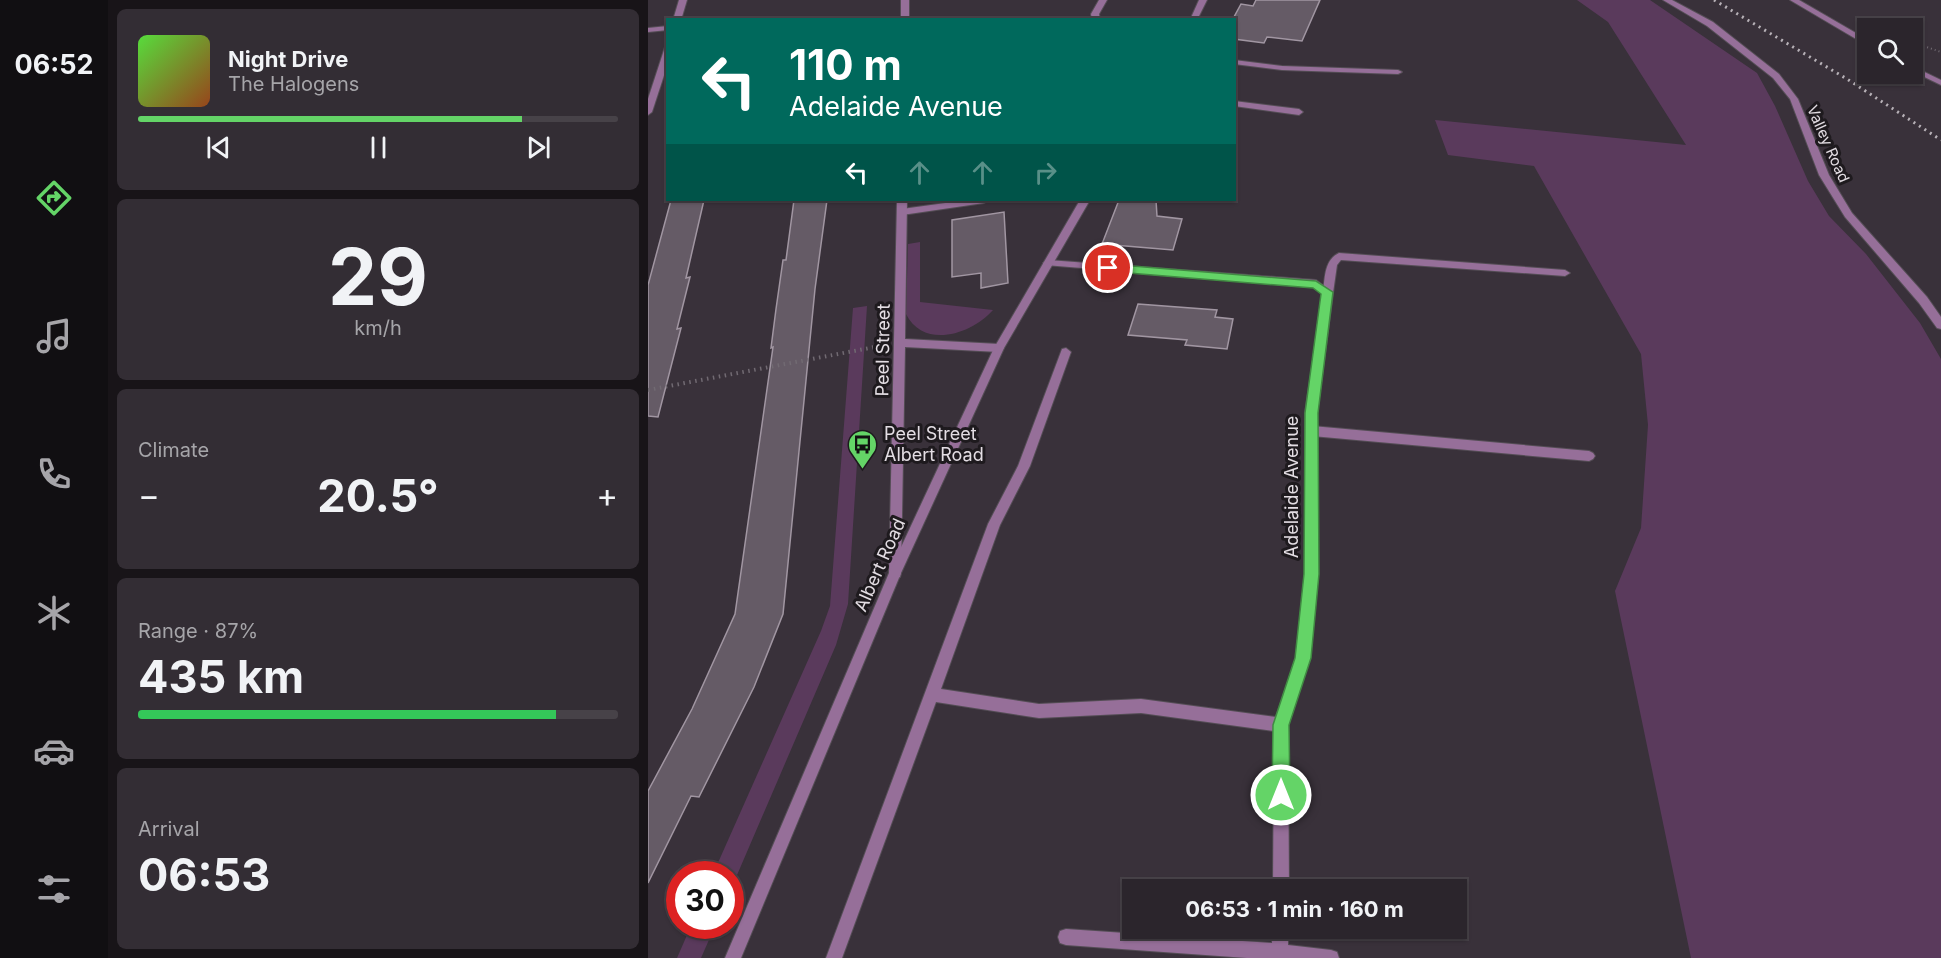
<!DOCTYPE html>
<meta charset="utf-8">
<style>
:root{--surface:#2b252c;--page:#332d34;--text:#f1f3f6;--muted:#a6a5a9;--line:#474248;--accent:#64d467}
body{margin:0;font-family:Inter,sans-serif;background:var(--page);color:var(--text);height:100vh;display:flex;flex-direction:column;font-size:22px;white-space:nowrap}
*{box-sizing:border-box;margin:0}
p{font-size:20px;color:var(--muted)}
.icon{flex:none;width:33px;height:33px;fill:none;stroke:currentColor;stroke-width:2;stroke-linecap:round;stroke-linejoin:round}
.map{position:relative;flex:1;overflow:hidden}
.drawer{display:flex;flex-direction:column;gap:9px;padding:9px;background:#181418;width:540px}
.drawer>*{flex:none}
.banner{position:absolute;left:18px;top:18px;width:570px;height:183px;border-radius:0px;box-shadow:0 2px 4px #0004,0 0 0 2px var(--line);background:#00695c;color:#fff;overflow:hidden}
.controls{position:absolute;left:1209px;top:18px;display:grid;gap:12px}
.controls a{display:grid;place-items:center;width:66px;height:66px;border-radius:0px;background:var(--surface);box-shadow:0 2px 4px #0004,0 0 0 2px var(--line);font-size:30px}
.speed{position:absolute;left:18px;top:861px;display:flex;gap:12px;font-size:30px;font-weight:700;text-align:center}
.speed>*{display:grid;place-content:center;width:78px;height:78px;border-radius:50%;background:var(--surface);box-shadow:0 2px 4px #0004,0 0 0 2px var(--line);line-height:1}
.speed .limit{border:9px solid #d22;background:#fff;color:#111}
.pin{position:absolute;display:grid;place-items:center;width:51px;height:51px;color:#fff;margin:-26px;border:3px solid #fff;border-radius:50%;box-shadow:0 2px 6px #0007}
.me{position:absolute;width:66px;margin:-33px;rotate:0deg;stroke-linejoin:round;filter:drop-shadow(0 0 4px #0008)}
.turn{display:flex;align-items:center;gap:21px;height:126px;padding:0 24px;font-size:27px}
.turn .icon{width:78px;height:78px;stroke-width:2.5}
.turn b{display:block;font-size:42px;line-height:51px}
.lanes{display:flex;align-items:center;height:57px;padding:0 24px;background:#0003;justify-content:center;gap:30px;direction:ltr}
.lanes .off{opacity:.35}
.big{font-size:45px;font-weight:700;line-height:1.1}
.drawer .tile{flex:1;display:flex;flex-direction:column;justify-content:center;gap:9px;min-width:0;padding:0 21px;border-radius:9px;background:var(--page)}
.drawer .dial{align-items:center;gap:0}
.dial b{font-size:78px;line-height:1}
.song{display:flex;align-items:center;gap:18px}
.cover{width:72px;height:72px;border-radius:9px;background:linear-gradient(135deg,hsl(110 70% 55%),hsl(20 70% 35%))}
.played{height:6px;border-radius:3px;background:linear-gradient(90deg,var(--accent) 80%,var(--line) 80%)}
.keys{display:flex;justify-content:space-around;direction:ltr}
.heat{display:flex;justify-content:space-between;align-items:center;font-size:33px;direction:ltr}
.charge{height:9px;border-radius:4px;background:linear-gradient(90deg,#34c759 87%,var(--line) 0)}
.trip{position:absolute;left:474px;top:879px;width:345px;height:60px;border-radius:0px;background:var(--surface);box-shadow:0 2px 4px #0004,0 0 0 2px var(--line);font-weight:700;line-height:60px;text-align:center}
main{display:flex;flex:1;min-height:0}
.tabs{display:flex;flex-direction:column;width:108px;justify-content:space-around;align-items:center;background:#110f12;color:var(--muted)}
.tabs .icon{width:42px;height:42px}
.tabs .current{color:var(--accent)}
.tabs b{font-size:27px;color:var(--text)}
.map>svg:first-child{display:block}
.green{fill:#5a3a5c}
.building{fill:#655b66;stroke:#a196a2;stroke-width:1.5}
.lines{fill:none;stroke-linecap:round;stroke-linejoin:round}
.service-casing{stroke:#544d55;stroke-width:2}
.minor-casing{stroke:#544d55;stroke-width:2}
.tertiary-casing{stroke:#544d55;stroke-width:2}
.path-far1{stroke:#716a72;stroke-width:2;stroke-dasharray:1 3;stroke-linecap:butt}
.path{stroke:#716a72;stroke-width:4;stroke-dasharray:1.5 4.5;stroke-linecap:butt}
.service{fill:#966f99;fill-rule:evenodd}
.minor{fill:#966f99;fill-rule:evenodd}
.tertiary{fill:#966f99;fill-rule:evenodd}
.rail{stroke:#b7b1b7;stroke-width:3;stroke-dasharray:2 4.5;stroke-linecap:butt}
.route{fill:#64d467;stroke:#418a43;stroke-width:1.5}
.labels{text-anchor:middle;stroke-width:6;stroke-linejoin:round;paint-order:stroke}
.far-street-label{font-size:15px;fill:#e3dde3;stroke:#1e1a1e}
.street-label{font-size:18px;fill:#e3dde3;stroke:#1e1a1e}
.poi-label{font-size:18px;fill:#e3dde3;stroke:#1e1a1e;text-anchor:start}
</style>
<main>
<nav class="tabs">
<b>06:52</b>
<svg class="icon current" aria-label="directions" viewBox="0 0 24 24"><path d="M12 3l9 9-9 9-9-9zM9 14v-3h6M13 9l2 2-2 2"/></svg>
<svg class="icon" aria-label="music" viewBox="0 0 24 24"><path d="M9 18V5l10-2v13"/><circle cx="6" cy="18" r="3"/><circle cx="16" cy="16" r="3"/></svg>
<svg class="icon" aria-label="phone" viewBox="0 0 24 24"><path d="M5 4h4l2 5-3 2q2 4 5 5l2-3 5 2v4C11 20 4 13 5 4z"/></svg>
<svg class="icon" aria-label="climate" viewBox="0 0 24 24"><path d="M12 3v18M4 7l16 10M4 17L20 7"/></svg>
<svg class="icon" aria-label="car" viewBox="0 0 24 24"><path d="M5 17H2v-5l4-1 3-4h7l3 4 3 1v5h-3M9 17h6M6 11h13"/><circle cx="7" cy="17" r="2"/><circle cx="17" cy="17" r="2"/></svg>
<svg class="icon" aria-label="filters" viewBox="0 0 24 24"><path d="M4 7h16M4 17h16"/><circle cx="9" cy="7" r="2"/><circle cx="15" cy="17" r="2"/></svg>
</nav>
<section class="drawer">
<div class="tile">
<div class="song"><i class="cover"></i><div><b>Night Drive</b><p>The Halogens</p></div></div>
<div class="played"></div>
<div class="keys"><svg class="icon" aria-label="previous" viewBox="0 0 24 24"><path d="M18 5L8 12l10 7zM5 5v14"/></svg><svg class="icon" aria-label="pause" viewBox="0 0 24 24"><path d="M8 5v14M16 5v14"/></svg><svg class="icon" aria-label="next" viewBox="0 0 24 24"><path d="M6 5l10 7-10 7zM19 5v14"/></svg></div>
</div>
<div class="tile dial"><b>29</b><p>km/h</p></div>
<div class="tile"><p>Climate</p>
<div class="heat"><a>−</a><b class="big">20.5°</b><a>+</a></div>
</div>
<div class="tile"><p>Range · 87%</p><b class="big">435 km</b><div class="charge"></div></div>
<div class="tile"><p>Arrival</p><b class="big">06:53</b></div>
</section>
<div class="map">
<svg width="1293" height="958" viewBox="0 0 1293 958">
<rect width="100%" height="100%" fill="#39313a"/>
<g class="green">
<path d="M929,0H1002L1109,73L1127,106L1160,181L1181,216L1218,254L1272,323L1293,359V958H1043L967,591L993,528L1000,425L993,354L886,166L800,155L787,120L1038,145L960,22Z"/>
<path d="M272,242V302L345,310C324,334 276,350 258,314L260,244Z"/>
<path d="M219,306L200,604L188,645L83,889L82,874H65L173,631L182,606L205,308Z"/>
<path d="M43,926H67L53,958H29Z"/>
</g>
<g class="building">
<path d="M608,0H672L654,41L619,37L616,43L586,39V17L593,4L605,6Z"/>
<path d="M23,200H56L38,278L42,277L29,329L33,328L10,417L0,416V285Z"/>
<path d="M146,200H179L167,289L135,614L106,687L51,797L43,796L0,883V791L44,709L87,614L125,347L123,348L128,309L135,260H138Z"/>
<path d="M471,200H508L509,216L534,219L525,250L454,244Z"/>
<path d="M356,212L360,283L333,288V273L304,277V220Z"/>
<path d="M490,304L569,310L567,317L585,319L579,349L537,345L539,340L480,335Z"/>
</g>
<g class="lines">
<defs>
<g id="service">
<path d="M1142,0H1151L1220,40V46Z"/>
<path d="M586,60L634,66L750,70L754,72L750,74L634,70L586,64Z"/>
<path d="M1264,66L1293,80V85L1264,71Z"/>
<path d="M586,101L651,109L655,112L651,115L586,106Z"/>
<path d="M319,200H341L336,203L254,215L249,212L254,209Z"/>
<path d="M691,253L917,270L922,273L917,276L693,260L689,265L685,293L680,297L676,296L675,293C677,278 676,260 691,253Z"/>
<path d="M664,426L941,451L945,453L947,456L945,459L941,461L664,436L658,431Z"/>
</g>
<g id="minor">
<path d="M31,0H39L33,20H25Z"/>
<rect x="253" y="0" width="8" height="20"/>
<path d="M451,0H459L451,14L452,20H444L443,14Z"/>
<path d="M1015,0H1024L1065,22L1131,74L1150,99L1181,175L1204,213L1279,297L1293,317V329L1289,328L1271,303L1197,217L1171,175L1142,99L1125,78L1059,26Z"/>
<path d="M20,26V30L0,32V28Z"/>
<path d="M17,47H20V63L4,112L0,115V99Z"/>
<path d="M249,200H259L257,339L351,344L356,348L351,352L257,347L253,573L252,577L247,579L242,577L241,573Z"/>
<path d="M400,260L668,280L685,293L669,413V574L662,658L640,725L641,890H625L626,731L493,713L391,718L288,702L194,958H178L340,524L370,466L414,349L418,348L423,352L382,466L352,525L293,689L391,704L493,699L628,717L648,658L657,574V413L675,294L666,287L397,265L395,263Z"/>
<path d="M624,928H640V945L683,950L689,952L691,958H599L418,945L412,943L410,937L412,931L418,929L624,943Z"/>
</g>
<g id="tertiary">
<path d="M551,0H559L549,20H542Z"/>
<path d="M432,200H442L356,348L253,573L93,958H77L241,573L346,348Z"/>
</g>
</defs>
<use href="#service" class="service-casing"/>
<use href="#minor" class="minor-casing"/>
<use href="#tertiary" class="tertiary-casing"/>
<path class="path-far1" d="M1264,42L1293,52"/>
<path class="path" d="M0,390L227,347"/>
<use href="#service" class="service"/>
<use href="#minor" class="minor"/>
<use href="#tertiary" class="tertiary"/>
<path class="rail" d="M1066,0L1199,79L1293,140"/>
</g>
<path class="route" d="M460,264L668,281L685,292L670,413L671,574L663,658L641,725L642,795L639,802L633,804L627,802L624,795L625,725L647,658L656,574L657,413L673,294L665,288L456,271L454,268Z"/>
<defs>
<symbol id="bus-pin" viewBox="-11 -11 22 30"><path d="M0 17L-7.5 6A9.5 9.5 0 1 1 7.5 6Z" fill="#64d467" stroke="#1e1a1e"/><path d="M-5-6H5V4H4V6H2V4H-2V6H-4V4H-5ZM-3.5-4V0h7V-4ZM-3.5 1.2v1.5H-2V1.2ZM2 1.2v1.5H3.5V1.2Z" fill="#111"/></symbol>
</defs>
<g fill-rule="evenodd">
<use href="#bus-pin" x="198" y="428" width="33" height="45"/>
</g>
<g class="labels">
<g class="far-street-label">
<text transform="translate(1180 144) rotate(66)" y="5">Valley Road</text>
</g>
<g class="street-label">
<text transform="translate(235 350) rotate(-89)" y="6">Peel Street</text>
<text transform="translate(644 487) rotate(-90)" y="6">Adelaide Avenue</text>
<text transform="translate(232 565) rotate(-66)" y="6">Albert Road</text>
</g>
<g class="poi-label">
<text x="236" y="440">Peel Street<tspan x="236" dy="21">Albert Road</tspan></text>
</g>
</g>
</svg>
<div class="controls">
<a><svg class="icon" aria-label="search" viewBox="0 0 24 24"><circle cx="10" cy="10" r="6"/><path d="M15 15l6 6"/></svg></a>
</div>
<div class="speed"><div class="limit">30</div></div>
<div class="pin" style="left:460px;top:268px;background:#d93025"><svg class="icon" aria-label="arrive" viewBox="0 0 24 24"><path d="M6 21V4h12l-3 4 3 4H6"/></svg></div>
<svg class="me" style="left:633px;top:795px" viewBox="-20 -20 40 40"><circle r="17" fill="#64d467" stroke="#fff" stroke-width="3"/><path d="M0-11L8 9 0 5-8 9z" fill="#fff"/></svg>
<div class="trip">06:53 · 1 min · 160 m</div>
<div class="banner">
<div class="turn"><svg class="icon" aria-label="left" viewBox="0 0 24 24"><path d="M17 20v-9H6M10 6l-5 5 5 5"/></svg><div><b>110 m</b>Adelaide Avenue</div></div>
<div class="lanes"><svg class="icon" aria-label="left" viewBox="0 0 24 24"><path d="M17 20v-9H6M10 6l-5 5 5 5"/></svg><svg class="icon off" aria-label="ahead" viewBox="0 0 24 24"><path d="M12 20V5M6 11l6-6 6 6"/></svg><svg class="icon off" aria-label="ahead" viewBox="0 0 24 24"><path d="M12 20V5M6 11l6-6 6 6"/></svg><svg class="icon off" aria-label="right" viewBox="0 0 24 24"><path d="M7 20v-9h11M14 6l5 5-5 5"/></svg></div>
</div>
</div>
</main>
